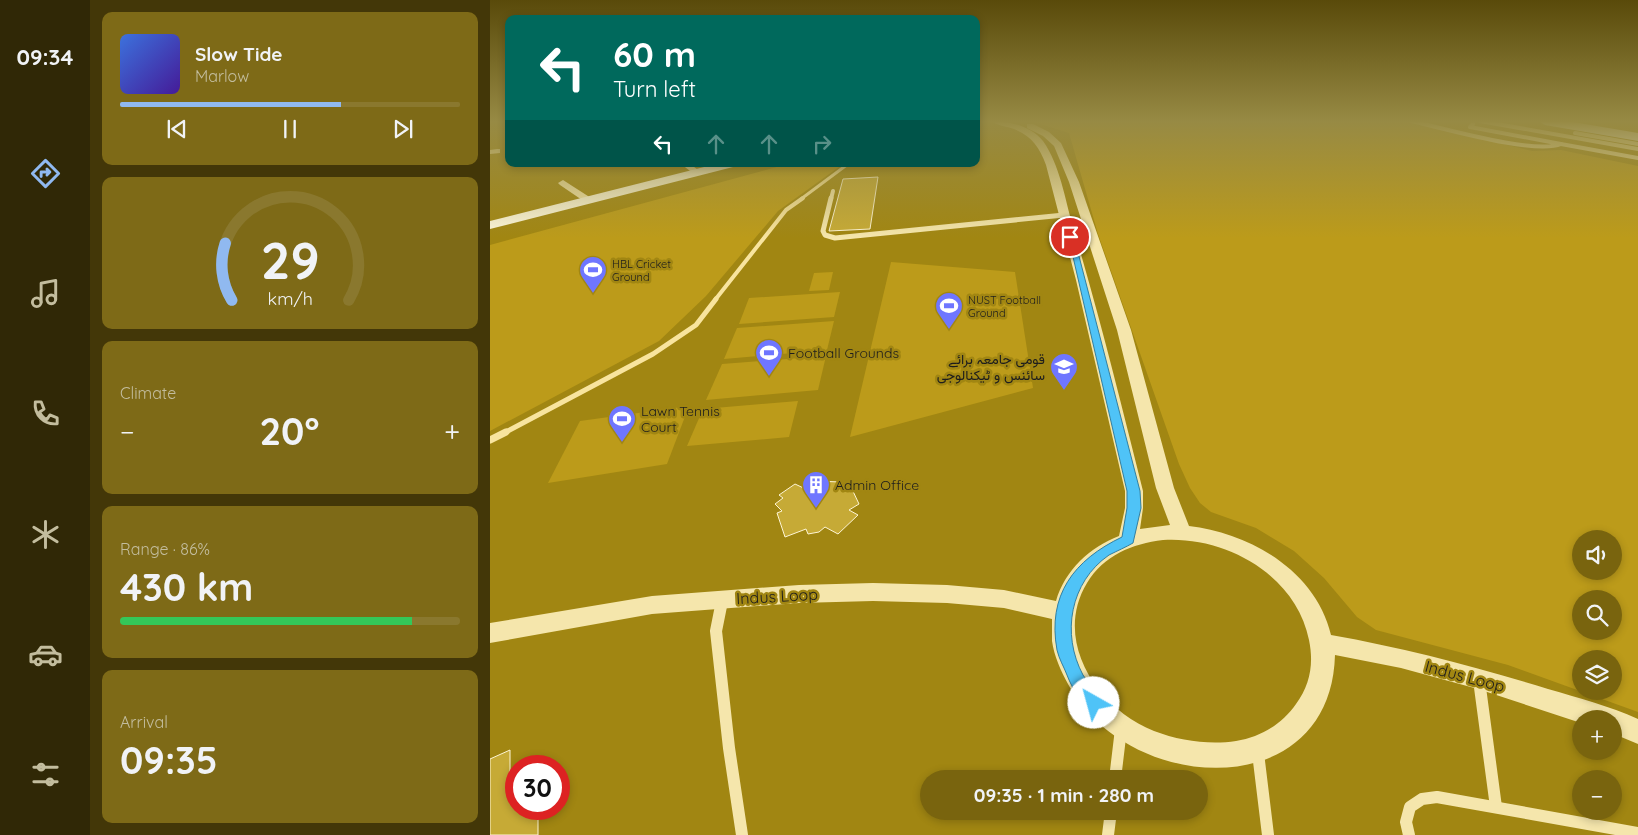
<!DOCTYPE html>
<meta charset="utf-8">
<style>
:root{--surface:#79640e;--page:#7e6a17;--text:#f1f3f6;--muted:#c3bd9e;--line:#8a782e;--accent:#90b9f0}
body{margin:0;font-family:Quicksand,Vazirmatn,sans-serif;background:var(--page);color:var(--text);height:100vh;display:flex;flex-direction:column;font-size:19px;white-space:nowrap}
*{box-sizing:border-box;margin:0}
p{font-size:16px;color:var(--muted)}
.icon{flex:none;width:28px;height:28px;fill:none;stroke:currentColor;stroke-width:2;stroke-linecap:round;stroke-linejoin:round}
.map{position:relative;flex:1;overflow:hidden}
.panel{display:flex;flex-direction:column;gap:12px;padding:12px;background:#433708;width:400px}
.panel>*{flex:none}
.banner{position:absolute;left:15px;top:15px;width:475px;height:152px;border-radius:10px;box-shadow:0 2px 8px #0003;background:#00695c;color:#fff;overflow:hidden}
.fabs{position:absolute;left:1082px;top:530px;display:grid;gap:10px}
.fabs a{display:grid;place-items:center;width:50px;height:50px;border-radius:50%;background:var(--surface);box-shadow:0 2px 8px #0003;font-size:25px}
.speed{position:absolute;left:15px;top:755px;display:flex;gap:10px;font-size:25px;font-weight:700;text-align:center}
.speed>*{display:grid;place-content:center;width:65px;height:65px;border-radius:50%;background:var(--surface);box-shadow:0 2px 8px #0003;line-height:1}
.speed .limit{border:8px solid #d22;background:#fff;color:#111}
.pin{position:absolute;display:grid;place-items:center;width:42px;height:42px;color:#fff;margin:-21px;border:2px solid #fff;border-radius:50%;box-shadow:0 1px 5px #0007}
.me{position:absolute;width:55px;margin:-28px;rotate:322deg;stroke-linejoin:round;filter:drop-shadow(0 0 4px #0008)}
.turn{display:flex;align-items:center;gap:18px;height:105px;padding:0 25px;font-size:22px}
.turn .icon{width:65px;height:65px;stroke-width:2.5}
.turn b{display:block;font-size:35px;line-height:42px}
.lanes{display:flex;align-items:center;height:48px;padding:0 25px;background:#0003;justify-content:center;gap:25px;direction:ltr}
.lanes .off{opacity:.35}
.big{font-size:38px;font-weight:700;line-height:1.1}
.panel .widget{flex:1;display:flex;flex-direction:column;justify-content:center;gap:8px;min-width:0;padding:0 18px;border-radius:10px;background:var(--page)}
.panel .dial{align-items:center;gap:0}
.dial svg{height:130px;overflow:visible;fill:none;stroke:var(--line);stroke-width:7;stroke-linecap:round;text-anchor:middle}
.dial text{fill:var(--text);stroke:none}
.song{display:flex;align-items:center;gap:15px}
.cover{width:60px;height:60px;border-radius:8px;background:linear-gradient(135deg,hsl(220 70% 55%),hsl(260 70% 35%))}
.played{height:5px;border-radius:2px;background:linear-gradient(90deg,var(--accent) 65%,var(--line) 65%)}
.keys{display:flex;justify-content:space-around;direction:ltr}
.heat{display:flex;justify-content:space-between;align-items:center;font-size:28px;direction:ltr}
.charge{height:8px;border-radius:4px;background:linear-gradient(90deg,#34c759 86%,var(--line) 0)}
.trip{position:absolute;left:430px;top:770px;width:288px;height:50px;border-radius:25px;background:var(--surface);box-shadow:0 2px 8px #0003;font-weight:700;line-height:50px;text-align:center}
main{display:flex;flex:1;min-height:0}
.tab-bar{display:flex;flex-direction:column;width:90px;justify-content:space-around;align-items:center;background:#302806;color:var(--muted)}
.tab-bar .icon{width:35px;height:35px}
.tab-bar .active{color:var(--accent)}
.tab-bar b{font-size:22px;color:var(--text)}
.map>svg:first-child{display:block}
.green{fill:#bc9b1a;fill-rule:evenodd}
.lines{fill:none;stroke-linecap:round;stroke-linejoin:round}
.stream-far3{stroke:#f8e49e;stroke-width:3}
.stream-far2{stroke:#f8e49e;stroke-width:4}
.stream-far1{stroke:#f8e49e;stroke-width:5}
.stream{stroke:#f8e49e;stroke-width:7}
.building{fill:#c6aa36;stroke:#fef5d5}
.service-far3{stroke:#f5e6ac;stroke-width:4}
.service-far2{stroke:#f5e6ac;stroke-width:5}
.service-far1{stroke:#f5e6ac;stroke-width:9}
.service{stroke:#f5e6ac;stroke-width:12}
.minor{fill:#f5e6ac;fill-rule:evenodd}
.secondary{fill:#fdf7dc;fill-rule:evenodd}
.trunk{fill:#fffefc;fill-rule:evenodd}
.route{fill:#4fc3f7;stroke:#337fa1}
.labels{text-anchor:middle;stroke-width:5;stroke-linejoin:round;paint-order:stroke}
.far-poi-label{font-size:11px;fill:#1d1d1d;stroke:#a18612;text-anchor:start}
.poi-label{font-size:14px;fill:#1d1d1d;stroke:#a18612;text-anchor:start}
.near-street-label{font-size:16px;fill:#1d1d1d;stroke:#a18612}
</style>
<main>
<nav class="tab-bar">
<b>09:34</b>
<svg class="icon active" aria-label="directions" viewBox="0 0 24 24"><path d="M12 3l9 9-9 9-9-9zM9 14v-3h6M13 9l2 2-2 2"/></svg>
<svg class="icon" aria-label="music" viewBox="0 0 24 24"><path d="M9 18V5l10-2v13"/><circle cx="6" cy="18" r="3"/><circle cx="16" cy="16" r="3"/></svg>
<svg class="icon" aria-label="phone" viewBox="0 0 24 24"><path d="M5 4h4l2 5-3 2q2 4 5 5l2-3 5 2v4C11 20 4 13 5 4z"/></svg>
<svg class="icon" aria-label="climate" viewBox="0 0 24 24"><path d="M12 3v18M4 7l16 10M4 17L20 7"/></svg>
<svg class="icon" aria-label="car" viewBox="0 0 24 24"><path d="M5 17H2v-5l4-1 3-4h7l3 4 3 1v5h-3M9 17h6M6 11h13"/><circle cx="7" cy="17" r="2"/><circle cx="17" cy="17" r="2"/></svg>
<svg class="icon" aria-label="filters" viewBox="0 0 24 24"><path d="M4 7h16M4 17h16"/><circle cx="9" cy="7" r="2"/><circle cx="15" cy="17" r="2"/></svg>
</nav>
<section class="panel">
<div class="widget">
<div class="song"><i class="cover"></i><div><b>Slow Tide</b><p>Marlow</p></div></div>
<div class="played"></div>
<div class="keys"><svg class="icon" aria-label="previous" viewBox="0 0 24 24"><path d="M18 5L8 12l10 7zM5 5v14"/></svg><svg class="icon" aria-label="pause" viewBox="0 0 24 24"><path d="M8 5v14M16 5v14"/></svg><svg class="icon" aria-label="next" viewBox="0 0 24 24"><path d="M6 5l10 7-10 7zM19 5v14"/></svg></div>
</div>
<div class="widget dial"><svg viewBox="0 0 100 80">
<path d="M14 69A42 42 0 1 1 86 69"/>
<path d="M14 69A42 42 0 0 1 10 34" stroke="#90b9f0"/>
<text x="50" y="56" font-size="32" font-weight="700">29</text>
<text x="50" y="72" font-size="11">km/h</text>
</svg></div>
<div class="widget"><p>Climate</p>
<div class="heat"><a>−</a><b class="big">20°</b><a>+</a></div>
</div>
<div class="widget"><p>Range · 86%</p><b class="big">430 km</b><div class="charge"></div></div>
<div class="widget"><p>Arrival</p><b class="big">09:35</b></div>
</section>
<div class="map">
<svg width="1148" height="835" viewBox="0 0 1148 835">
<rect width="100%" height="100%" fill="#a18612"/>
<g class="green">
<path d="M540,121H917L1042,151L1071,150L1148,166V712L1018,665L886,630L867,617L834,578L804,551L766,528L721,512L710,503L700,488L689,464L608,234L579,133ZM1091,539H1124V571H1091ZM1091,599H1124V631H1091ZM1091,659H1124V691H1091Z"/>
<path d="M298,164H353L288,211L216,296L169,341L0,431V245Z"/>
<path d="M401,262L525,272L543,388L360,437Z"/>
<path d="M343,272L339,290L319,291L324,273Z"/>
<path d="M350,292L344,317L249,324L259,298Z"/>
<path d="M344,321L337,350L234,359L247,328Z"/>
<path d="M336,356L328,390L216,400L232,364Z"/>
<path d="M308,401L299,437L197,446L213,409Z"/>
<path d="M199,406L177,464L58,483L90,421Z"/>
</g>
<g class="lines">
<path class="stream-far3" d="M311,199L358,164"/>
<path class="stream-far2" d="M225,300L296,210L313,198"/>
<path class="stream-far1" d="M14,433L163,354L206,325L226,299"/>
<path class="stream" d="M0,440L16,432"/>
</g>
<g class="building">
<path d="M388,177L380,229L339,231L353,179Z"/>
<path d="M324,481L351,482V490L361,487L369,504L359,510L368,515L348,534L335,527L329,532L318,534L316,529L295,537L287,513L292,511L285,504L293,498L289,495L305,484L322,492Z"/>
<path d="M20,750V792L26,789V809H48V835H0V759Z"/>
</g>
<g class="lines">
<g class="service-far3">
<path d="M921,121C953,128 1045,155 1071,144L980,127L983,124"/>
<path d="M990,121L1148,149"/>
<path d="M1085,133L1148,144"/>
<path d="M1071,144L1148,158"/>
<path d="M341,199L343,191"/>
</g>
<path class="service-far2" d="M341,198L333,231L335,235L345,238L574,215"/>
<path class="service-far1" d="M231,607L232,601"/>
<g class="service">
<path d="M231,606L226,631L239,748L252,835"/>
<path d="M989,680L1006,807"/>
<path d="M768,753L778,835"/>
<path d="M625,779L631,729"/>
<path d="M618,835L621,811"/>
<path d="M919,835L916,822L920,807L932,799L947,797L1148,833"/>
</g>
<g class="minor">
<path d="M501,121C519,121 541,126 553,141C570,165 575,199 583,227C609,314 631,403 653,491V508L650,529L680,525L666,488L627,330L579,182L564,146L553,136L537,128V124H543L559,132L571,143L589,182L641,330L684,488L699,526C760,533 826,571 841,635C915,648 986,667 1058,689C1089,698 1119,706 1148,719V744L1124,734V719H1091V723L988,689L911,668L845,655C841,806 637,795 578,684C571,671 564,656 562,641C562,634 562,626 562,619L514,608L457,603L383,601L309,603L162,614L0,643V623L162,596L309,585L383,583L457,585L514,590L566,601C575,570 600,547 629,536L635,508V491L586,280L556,165C549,146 541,135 521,128C514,126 507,125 501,121ZM673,540C736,536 806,575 819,640C824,664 820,685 806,704C792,724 771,737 746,741C720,745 690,741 664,731C608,709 562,641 597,583C614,555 642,544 673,540Z"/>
<path d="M7,149H10V153L0,154V150Z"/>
<path d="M191,164H200L211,172L210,174H204Z"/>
<path d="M73,180L101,198V202H95L70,185L68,183Z"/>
</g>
<path class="secondary" d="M226,164H245L243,167L0,229V221Z"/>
<path class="trunk" d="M1049,121H1077L1148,133V141L1055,125Z"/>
</g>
<linearGradient id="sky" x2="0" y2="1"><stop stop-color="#594a0a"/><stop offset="0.51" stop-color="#978a44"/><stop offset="1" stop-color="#978a44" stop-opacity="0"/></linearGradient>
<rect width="1148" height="238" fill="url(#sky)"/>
<path class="route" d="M578,235L584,237L650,491L651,508L643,543C636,547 627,551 619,555C580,582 571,634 593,675C599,685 608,692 613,703L611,709L604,711C592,706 582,688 577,675C574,667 569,659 567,650C557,595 584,560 632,537L637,508V491Z"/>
<defs>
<symbol id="stadium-pin" viewBox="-11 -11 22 30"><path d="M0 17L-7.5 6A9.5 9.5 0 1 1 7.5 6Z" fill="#6f76ff" stroke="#a18612"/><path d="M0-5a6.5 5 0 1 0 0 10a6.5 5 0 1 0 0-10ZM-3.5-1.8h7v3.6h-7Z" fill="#fff"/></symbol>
<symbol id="university-pin" viewBox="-11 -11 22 30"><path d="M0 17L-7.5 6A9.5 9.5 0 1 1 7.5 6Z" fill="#6f76ff" stroke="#a18612"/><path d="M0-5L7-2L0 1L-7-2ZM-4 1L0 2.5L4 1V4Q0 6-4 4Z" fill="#fff"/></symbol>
<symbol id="building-pin" viewBox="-11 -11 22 30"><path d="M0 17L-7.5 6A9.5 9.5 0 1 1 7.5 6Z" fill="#6f76ff" stroke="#a18612"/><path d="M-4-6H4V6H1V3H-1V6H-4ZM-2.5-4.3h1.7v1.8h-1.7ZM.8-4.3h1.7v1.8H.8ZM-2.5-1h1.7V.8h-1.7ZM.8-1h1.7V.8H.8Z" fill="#fff"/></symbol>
</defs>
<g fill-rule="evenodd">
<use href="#stadium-pin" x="87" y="254" width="32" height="43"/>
<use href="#stadium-pin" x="443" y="290" width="32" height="43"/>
<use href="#stadium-pin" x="263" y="337" width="32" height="43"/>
<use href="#university-pin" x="558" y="351" width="32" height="43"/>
<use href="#stadium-pin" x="116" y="403" width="32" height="43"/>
<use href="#building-pin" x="310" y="469" width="32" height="43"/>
</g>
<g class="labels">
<g class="far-poi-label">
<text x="122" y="268">HBL Cricket<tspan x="122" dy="13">Ground</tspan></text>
<text x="478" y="304">NUST Football<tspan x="478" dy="13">Ground</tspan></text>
</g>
<g class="poi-label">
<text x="298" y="358">Football Grounds</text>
<text x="555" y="364" text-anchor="end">قومی جامعہ برائے<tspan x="555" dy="16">سائنس و ٹیکنالوجی</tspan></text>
<text x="151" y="416">Lawn Tennis<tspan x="151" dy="16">Court</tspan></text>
<text x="345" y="490">Admin Office</text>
</g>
<g class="near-street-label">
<text transform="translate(287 596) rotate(-3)" y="6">Indus Loop</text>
<text transform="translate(975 676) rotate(15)" y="6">Indus Loop</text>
</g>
</g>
</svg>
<div class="fabs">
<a><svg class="icon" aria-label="sound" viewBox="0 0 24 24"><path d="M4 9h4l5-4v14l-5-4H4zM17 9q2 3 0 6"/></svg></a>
<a><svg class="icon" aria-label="search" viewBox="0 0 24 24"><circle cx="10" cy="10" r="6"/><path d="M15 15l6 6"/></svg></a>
<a><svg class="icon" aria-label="layers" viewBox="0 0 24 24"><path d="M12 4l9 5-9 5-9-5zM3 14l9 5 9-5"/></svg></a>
<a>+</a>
<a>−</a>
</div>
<div class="speed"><div class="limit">30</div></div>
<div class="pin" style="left:580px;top:237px;background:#d93025"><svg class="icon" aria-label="arrive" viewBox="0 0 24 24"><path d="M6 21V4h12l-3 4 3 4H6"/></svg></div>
<svg class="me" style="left:604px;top:703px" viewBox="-20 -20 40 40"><circle r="19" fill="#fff"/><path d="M0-13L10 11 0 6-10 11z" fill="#4fc3f7"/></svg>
<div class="trip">09:35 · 1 min · 280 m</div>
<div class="banner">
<div class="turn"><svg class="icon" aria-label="left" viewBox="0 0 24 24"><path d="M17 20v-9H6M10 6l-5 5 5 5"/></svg><div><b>60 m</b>Turn left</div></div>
<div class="lanes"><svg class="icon" aria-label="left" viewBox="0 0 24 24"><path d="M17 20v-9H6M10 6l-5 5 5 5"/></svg><svg class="icon off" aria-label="ahead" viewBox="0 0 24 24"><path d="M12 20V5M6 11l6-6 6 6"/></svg><svg class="icon off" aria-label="ahead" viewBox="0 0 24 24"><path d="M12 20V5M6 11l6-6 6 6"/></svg><svg class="icon off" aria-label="right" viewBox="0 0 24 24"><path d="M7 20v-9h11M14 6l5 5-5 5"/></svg></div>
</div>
</div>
</main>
